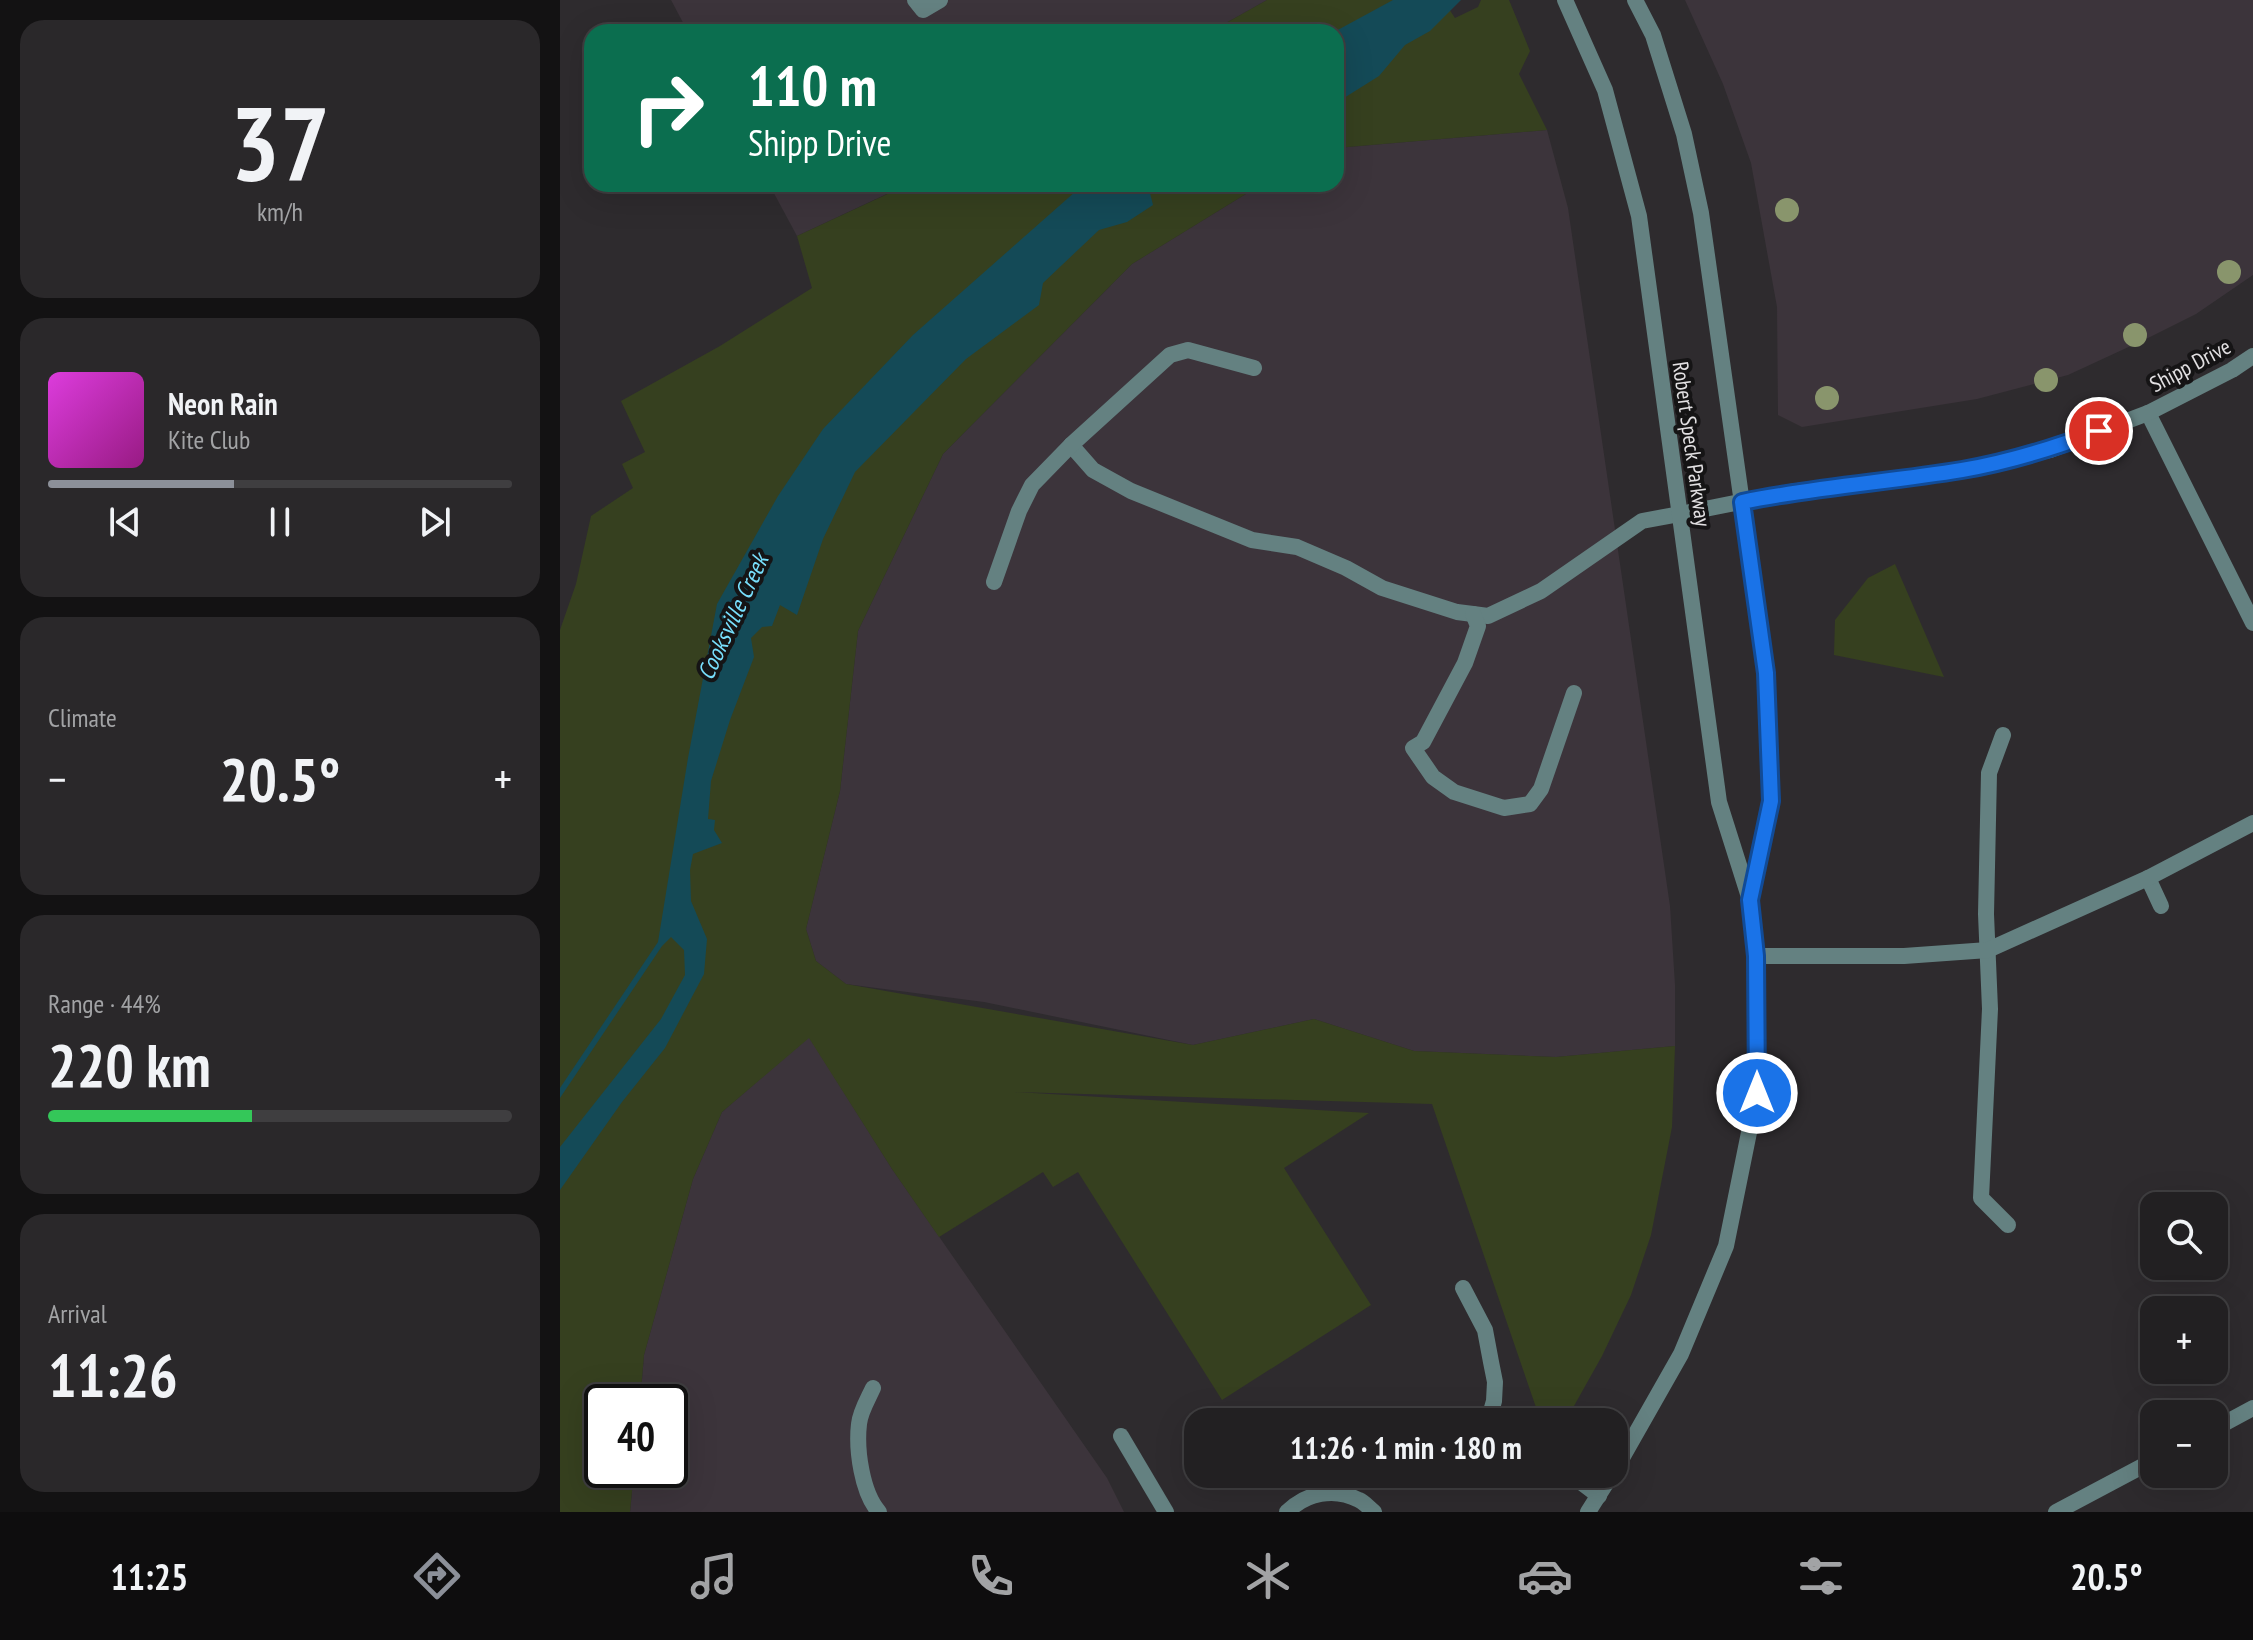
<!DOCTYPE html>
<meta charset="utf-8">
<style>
:root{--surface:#222022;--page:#2a282a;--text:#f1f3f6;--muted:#a2a3a5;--line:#3f3e40;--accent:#8c9099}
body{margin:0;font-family:"PT Sans Narrow",sans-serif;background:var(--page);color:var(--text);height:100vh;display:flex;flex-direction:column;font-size:30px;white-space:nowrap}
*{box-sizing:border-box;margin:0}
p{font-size:26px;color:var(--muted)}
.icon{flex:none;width:44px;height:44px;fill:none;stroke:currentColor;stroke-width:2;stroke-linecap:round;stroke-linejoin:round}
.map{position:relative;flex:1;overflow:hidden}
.panel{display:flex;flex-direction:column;gap:20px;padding:20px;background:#131213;width:560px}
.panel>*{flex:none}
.hud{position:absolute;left:24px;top:24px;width:760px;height:168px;border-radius:24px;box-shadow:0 8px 32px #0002,0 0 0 2px var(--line);background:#0b6e4f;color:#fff;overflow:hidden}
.buttons{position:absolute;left:1580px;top:1192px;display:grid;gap:16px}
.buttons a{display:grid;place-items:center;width:88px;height:88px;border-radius:16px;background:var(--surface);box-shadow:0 8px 32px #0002,0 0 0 2px var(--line);font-size:40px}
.speed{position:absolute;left:24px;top:1384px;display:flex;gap:16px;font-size:40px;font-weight:700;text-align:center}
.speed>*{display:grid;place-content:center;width:104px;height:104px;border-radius:50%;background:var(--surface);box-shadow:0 8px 32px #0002,0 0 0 2px var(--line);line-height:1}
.speed .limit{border:4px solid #111;border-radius:12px;background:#fff;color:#111}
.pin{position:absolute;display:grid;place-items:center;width:68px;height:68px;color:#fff;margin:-34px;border:4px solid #fff;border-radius:50%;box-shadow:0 2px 8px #0007}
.me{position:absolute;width:88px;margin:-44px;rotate:0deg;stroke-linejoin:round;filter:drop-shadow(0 0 6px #0008)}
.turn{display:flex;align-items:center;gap:28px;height:168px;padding:0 32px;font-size:36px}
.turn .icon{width:104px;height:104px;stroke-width:2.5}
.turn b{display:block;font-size:56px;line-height:68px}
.big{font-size:60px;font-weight:700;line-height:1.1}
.panel .card{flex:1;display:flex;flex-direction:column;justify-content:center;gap:12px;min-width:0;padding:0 28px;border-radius:24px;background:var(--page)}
.panel .dial{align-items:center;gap:0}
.dial b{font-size:104px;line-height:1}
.song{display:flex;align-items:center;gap:24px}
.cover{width:96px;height:96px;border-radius:12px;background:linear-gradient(135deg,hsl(300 70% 55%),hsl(310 70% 35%))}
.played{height:8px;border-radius:4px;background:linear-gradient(90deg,var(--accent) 40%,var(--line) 40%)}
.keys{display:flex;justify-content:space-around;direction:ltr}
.heat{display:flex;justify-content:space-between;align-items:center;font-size:44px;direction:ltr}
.charge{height:12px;border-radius:6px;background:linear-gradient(90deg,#34c759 44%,var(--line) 0)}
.trip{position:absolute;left:624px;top:1408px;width:444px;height:80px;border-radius:24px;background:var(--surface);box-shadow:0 8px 32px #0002,0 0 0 2px var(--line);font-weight:700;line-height:80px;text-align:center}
.dock{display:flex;height:128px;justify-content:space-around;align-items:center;background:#0e0d0e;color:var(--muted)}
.dock .icon{width:56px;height:56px}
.dock .active{color:var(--accent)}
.dock b{font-size:36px;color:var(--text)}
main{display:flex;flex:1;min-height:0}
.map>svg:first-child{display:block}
.built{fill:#3c343b}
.green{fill:#36401f}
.water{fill:#144a57}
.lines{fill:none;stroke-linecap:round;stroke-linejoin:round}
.service{stroke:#648181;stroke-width:16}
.minor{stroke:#648181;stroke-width:16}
.tertiary{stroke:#648181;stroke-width:16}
.tree{fill:#89956c}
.route-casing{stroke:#114b97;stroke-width:20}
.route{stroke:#1a73e8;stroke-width:14}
.labels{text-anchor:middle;stroke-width:8;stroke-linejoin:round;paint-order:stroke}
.street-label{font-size:22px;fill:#e2e0e2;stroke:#151415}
.water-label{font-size:24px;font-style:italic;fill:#78dffc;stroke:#151415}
</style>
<main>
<section class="panel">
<div class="card dial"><b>37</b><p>km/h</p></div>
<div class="card">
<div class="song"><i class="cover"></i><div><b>Neon Rain</b><p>Kite Club</p></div></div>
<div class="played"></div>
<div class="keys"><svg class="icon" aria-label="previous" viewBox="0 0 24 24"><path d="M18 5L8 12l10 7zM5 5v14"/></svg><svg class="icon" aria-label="pause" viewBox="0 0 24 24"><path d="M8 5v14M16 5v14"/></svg><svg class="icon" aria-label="next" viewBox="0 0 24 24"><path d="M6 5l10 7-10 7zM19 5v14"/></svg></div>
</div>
<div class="card"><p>Climate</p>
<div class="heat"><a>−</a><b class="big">20.5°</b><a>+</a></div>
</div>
<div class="card"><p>Range · 44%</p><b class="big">220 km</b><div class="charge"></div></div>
<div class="card"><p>Arrival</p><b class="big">11:26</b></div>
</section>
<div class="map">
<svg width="1693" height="1512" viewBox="0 0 1693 1512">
<rect width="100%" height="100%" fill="#2e2b2e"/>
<g class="built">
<path d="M111,0H707L650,32H128Z"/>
<path d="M1125,0H1693V275L1636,314L1588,338L1508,375L1417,399L1242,427L1218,415L1217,307L1191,163L1163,84Z"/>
<path d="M987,130L1008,208L1110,906L1115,985V1046L996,1057L854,1051L754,1019L633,1045L424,1002L286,984L256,961L246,929L280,791L298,631L383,454L572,264L702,184H776V148Z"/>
<path d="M209,184H348L237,236Z"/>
<path d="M249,1037L332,1169L547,1478L564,1512H70L74,1470H110V1402H80L84,1355L133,1179L162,1112Z"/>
</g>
<g class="green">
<path d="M707,0H883L895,18L918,7L921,0H949L970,51L959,74L987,130L776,148V32H650Z"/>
<path d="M349,184H702L572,264L383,454L298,631L280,791L246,929L256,961L286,984L633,1045L754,1019L854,1051L996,1057L1115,1046L1112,1127L1091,1235L1071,1295L1042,1356L1005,1422H981L872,1104L454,1092L809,1113L724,1168L811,1305L662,1400L518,1172L493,1187L483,1172L379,1237L332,1169L249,1038L162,1112L133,1179L84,1355L80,1402H42V1470H74L70,1512H0V630L16,584L31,516L73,488L62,464L85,452L61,401L160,346L252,288L237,236Z"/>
<path d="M1335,564L1384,677L1274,655L1275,620L1308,578Z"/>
</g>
<g class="water">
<path d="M833,0H901L870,31L845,45L819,76L776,103V32H774Z"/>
<path d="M524,184H605L590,193L593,205L567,222L539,230L483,283L479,305L406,359L295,472L263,539L237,615L220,605L212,626L202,627L191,638L194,657L170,720L151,781L148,819L155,820L154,830L162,843L133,854L130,870L131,901L147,939L144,974L105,1048L62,1102L0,1190V1147L101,1019L125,975L124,950L111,937L102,946L0,1098V1088L98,942L128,758L157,604L218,496L263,429L353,335Z"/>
</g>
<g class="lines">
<g class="service">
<path d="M355,0L363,10L380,0"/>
<path d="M1588,413L1693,623"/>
<path d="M511,445L533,470L571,491L692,540L737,547L786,568L822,588L897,612L913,614L928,616L981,591L1082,521L1120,514"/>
<path d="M434,582L459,511L472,485L511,445L610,355L628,350L694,368"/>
<path d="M913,614L918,626L905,663L863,742L853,748L873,777L894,792L944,808L970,804L981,789L1014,693"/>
<path d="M1443,735L1429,773L1426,914L1430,1009L1421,1198L1448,1225"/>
<path d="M1588,878L1601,906"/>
<path d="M1196,956H1344L1428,950L1588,878L1693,823"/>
<path d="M903,1288L925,1330L931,1362L935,1382L934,1401L928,1422"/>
<path d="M313,1388C308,1399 300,1412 299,1424C296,1450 302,1493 319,1512"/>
<path d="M561,1436L606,1512"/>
<path d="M1010,1474L1039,1496"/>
<path d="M727,1512C746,1493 774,1487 799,1500C804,1502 809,1508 814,1512"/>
</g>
<g class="minor">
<path d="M1120,514L1230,492L1403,470L1490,450L1588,413L1672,370L1693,356"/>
<path d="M1654,1429L1693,1408"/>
<path d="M1496,1512L1594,1460"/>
</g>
<g class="tertiary">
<path d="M1005,0L1045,90L1079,216L1159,802L1190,900L1196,956L1197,1093L1166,1246L1121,1354L1054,1472"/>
<path d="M1075,0L1093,35L1124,134L1141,213L1206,673L1211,801L1191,898"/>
<path d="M1028,1512L1052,1474"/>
</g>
</g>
<g class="tree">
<circle cx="1227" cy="210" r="12"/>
<circle cx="1669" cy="272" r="12"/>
<circle cx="1575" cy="335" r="12"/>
<circle cx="1486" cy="380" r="12"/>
<circle cx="1267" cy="398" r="12"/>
</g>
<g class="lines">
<defs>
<path id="route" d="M1197,1093L1196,956L1190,900L1211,801L1206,673L1182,502C1255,487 1329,482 1402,470C1449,462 1494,448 1539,431"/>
</defs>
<use href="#route" class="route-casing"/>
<use href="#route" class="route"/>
</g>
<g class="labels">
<g class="street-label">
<text transform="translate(1630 365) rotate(-28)" y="8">Shipp Drive</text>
<text transform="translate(1132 444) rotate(82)" y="8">Robert Speck Parkway</text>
</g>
<g class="water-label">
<text transform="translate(173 617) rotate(-65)" y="8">Cooksville Creek</text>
</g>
</g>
</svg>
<div class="buttons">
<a><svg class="icon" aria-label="search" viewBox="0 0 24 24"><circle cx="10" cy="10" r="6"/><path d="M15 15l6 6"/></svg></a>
<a>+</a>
<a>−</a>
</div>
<div class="speed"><div class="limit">40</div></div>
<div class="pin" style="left:1539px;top:431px;background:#d93025"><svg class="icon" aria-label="arrive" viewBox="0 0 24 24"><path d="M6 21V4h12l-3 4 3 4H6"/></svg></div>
<svg class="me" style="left:1197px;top:1093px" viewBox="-20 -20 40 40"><circle r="17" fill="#1a73e8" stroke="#fff" stroke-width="3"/><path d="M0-11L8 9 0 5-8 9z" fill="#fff"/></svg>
<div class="trip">11:26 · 1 min · 180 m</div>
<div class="hud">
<div class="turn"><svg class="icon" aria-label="right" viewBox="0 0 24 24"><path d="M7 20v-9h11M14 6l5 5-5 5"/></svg><div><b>110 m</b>Shipp Drive</div></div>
</div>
</div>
</main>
<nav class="dock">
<b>11:25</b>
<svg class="icon active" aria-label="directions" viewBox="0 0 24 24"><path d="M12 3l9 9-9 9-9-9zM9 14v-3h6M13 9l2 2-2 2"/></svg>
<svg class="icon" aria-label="music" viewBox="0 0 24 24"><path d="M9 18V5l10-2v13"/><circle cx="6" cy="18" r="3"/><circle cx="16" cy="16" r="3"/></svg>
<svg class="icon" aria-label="phone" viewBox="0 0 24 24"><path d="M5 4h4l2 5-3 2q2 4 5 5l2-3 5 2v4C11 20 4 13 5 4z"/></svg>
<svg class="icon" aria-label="climate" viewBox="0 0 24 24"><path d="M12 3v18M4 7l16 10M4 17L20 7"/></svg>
<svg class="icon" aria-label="car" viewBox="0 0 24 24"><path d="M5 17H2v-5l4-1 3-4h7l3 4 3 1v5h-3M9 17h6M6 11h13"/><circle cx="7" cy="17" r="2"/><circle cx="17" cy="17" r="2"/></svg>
<svg class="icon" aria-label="filters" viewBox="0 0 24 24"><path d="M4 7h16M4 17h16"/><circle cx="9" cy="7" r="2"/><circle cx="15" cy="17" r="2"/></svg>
<b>20.5°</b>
</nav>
